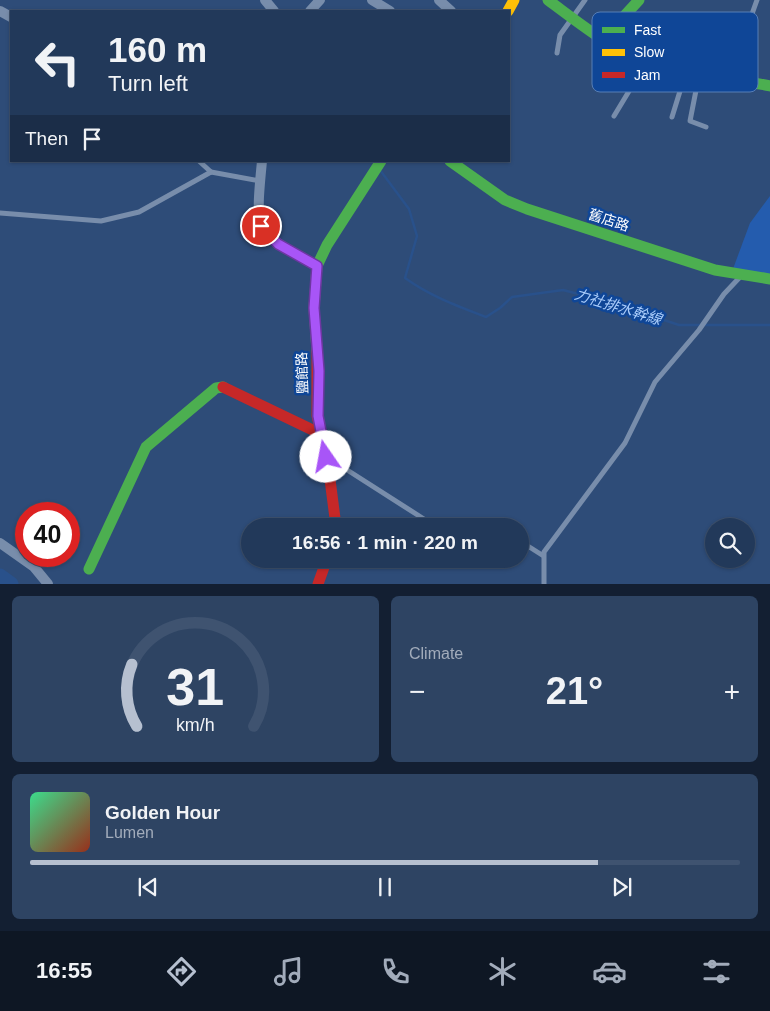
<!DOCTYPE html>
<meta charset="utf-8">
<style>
:root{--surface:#22395a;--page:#2e4463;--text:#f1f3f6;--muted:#a2acbb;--line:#3f5370;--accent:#b6c0d0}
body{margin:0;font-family:Arial,"Noto Sans TC",sans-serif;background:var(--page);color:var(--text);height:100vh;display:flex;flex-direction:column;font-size:19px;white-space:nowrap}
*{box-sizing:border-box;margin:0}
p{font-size:16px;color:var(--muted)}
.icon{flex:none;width:28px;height:28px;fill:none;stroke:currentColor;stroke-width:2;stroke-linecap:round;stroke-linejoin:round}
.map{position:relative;height:584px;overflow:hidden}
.sheet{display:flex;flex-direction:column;gap:12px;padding:12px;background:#131f32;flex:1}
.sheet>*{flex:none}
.top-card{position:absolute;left:10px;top:10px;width:500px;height:152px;border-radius:0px;box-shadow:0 1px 4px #0004,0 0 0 1px var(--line);background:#22395a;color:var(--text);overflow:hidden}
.tools{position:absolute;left:705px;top:518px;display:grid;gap:10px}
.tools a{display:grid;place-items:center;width:50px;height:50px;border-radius:50%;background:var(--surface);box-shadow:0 1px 4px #0004,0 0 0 1px var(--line);font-size:25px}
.speed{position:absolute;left:15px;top:502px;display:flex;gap:10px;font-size:25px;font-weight:700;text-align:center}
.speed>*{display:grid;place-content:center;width:65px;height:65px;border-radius:50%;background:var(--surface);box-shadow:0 1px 4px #0004,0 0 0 1px var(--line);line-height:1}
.speed .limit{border:8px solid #d22;background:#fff;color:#111}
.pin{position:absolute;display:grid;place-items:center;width:42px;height:42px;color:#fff;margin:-21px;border:2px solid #fff;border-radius:50%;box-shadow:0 1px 5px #0007}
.me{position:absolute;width:55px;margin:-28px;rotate:348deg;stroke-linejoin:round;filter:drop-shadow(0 0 4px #0008)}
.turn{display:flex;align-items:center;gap:18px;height:105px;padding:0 15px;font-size:22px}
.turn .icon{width:65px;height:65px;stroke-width:2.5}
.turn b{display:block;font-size:35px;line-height:42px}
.then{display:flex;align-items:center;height:48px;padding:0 15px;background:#0003;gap:10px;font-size:19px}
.big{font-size:38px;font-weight:800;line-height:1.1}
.sheet .widget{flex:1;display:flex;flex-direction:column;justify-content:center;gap:8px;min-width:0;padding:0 18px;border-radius:8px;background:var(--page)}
.sheet .dial{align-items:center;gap:0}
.dial svg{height:130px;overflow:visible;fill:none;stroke:var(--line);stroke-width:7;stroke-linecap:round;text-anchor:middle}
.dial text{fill:var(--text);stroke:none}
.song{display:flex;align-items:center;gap:15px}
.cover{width:60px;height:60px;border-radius:8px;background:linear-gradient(135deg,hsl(150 70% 55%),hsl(10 70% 35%))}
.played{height:5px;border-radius:2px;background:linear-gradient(90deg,var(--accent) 80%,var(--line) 80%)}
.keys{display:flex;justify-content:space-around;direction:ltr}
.heat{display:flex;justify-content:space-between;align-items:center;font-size:28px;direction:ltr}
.sheet .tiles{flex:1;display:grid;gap:12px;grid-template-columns:1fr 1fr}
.widget:last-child{grid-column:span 2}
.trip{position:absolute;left:241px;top:518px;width:288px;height:50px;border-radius:25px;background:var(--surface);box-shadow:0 1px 4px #0004,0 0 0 1px var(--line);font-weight:800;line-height:50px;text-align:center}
.tabs{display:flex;height:80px;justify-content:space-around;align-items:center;background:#0e1724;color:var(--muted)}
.tabs .icon{width:35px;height:35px}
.tabs .selected{color:var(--accent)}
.tabs b{font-size:22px;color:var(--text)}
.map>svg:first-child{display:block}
.green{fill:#245cae}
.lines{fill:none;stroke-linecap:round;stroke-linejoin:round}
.stream{stroke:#29518b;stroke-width:2.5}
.river{stroke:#29518b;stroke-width:15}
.lane{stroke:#788dab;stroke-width:5}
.street{stroke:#788dab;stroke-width:10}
.fast{stroke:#4caf50;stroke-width:11}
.slow{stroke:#ffc107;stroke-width:11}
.jam{stroke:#c62828;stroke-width:11}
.route-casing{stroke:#6d37a1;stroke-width:12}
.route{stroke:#a855f7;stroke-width:9}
.labels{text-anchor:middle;stroke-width:5;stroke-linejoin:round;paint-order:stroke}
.street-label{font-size:14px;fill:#fff;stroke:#0f4697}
.water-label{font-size:15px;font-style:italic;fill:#abcdfb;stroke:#0f4697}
.key{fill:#0f4697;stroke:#577eb6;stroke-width:1}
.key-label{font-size:14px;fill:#fff}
</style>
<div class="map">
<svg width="770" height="584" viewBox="0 0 770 584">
<rect width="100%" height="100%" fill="#2e4c78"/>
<path class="green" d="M770,196V284L730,277L750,223Z"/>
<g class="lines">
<path class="stream" d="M380,170L409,209L417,236L405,278C430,296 457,306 486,317L500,308L512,297L563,290L606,301L679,325H770"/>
<path class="river" d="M0,576L11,584"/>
<g class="lane">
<path d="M557,53L560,35L585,0"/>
<path d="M699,75L690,121L706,127"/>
<path d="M729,78L757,0"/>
<path d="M614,116L646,63"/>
<path d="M672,117L685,75"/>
<path d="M199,161L211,172"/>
<path d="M0,213L101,221L139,212L211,172L260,181"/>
<path d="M330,459L427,521L443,526"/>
<path d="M520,541L542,555"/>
<path d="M544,584V552L625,443L655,382L699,330L724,294L741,276"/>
</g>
<g class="street">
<path d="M265,0L274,11"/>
<path d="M372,0L390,11"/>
<path d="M439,0L451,11"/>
<path d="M0,11L11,17"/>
<path d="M310,11L320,0"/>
<path d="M262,161C255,233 254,231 317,266"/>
<path d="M0,543L34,567L48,584"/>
</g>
<g class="fast">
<path d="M548,0C582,25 618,55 660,67C696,78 734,78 770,86"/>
<path d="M604,38L639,0"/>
<path d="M450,161L505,200L527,209L715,270L770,279"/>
<path d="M317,351L314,308L317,266L327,245L381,161"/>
<path d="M89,569L146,447L216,388L223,387"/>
</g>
<path class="slow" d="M508,11L514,0"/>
<g class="jam">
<path d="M317,351V416L328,464L336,526"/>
<path d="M223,387L321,434"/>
<path d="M318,584L327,559"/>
</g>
</g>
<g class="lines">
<defs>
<path id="route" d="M261,226L278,244L317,266L314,308L319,371L318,416L326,457"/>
</defs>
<use href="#route" class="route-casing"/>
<use href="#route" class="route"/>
</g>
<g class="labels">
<g class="street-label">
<text transform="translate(609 220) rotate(18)" y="5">舊店路</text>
<text transform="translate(302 373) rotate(-92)" y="5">鹽館路</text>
</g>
<g class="water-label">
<text transform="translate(618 307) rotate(17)" y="5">力社排水幹線</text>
</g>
</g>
<rect x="592" y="12" width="166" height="80" rx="8" class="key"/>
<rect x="602" y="27" width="23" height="6" fill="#4caf50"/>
<rect x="602" y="49" width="23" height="7" fill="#ffc107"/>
<rect x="602" y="72" width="23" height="6" fill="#c62828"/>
<g class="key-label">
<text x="634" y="35">Fast</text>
<text x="634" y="57">Slow</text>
<text x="634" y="80">Jam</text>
</g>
</svg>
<div class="tools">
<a><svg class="icon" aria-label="search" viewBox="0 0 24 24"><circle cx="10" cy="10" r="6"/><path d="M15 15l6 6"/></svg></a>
</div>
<div class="speed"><div class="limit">40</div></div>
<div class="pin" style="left:261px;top:226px;background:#d93025"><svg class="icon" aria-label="arrive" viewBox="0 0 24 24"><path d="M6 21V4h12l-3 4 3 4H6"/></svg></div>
<svg class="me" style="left:326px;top:457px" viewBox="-20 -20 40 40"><circle r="19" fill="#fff"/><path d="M0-13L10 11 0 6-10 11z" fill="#a855f7"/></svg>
<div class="trip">16:56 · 1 min · 220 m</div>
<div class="top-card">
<div class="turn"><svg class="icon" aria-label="left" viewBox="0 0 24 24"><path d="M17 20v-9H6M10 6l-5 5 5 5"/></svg><div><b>160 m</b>Turn left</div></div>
<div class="then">Then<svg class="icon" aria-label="arrive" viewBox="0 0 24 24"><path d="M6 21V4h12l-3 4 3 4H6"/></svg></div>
</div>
</div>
<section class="sheet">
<div class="tiles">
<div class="widget dial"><svg viewBox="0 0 100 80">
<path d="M14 69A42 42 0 1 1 86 69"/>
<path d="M14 69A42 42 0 0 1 11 31" stroke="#b6c0d0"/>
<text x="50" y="56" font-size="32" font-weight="700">31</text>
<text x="50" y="72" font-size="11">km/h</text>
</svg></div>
<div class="widget"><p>Climate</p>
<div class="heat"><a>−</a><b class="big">21°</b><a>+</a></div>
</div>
<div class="widget">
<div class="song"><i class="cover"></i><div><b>Golden Hour</b><p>Lumen</p></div></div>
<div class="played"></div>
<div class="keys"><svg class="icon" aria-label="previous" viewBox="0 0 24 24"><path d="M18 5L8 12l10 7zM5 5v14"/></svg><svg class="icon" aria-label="pause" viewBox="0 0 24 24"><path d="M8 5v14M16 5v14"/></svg><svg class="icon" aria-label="next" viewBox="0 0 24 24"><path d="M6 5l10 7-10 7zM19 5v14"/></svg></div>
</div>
</div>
</section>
<nav class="tabs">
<b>16:55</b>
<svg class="icon selected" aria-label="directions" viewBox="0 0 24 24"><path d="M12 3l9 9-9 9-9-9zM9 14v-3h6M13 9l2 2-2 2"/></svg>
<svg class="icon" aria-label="music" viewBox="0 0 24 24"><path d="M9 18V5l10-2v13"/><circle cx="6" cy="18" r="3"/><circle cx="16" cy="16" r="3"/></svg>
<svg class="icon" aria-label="phone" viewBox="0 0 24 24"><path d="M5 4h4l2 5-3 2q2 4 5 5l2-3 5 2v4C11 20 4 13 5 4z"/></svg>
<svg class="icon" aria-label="climate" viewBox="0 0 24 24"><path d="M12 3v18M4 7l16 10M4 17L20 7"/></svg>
<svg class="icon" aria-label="car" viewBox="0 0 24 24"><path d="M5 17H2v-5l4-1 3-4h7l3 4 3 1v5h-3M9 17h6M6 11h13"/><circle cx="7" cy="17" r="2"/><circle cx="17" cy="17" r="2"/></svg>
<svg class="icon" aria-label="filters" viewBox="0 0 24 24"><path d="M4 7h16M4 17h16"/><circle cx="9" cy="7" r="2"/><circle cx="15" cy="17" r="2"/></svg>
</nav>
